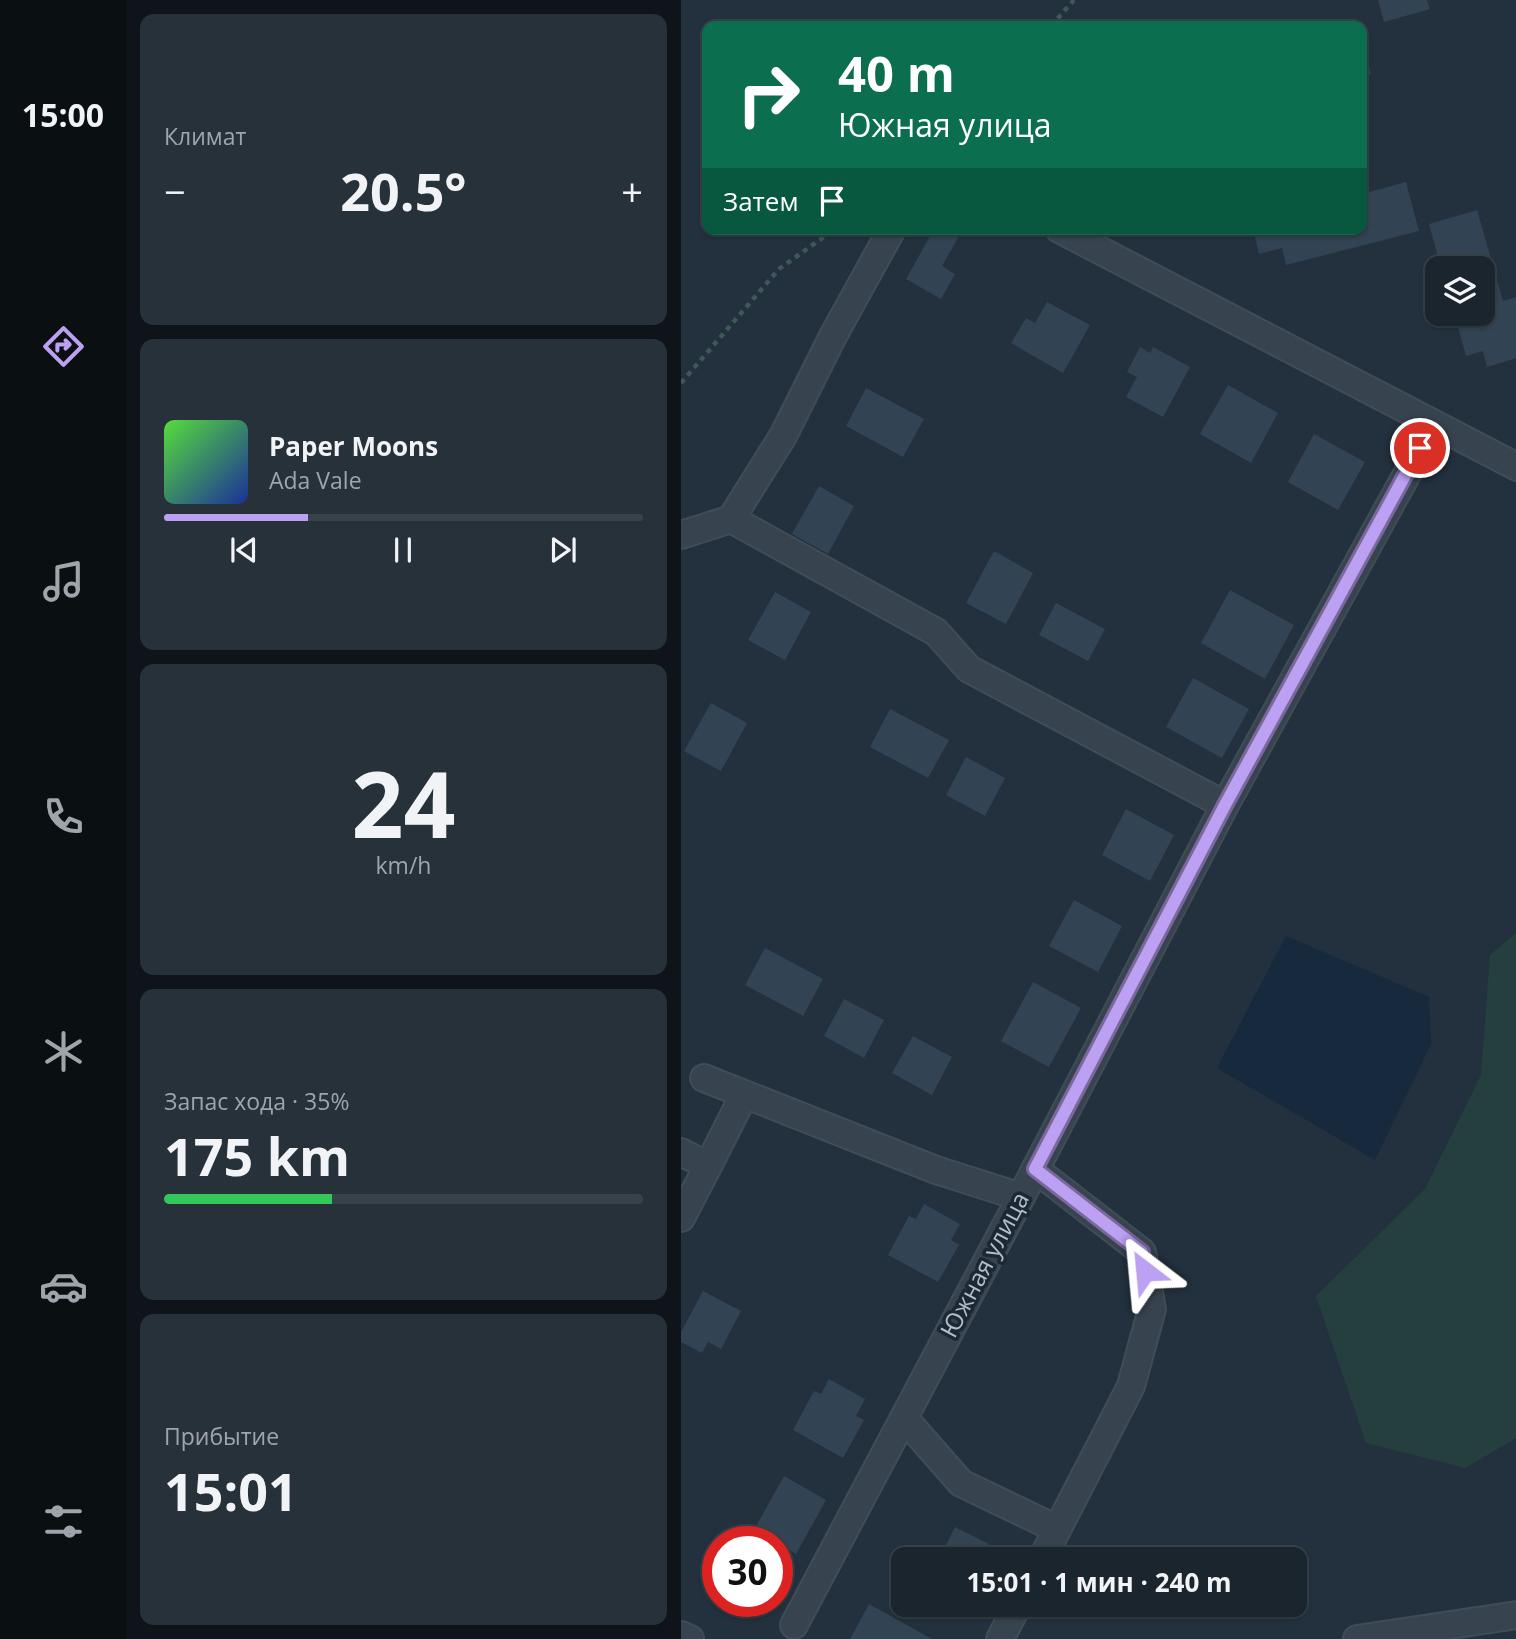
<!DOCTYPE html>
<html lang="ru">
<meta charset="utf-8">
<style>
:root{--surface:#1a252e;--page:#27313a;--text:#f1f3f6;--muted:#9fa5aa;--line:#38424a;--accent:#bca0f2}
body{margin:0;font-family:"Open Sans",sans-serif;background:var(--page);color:var(--text);height:100vh;display:flex;flex-direction:column;font-size:26px;white-space:nowrap}
*{box-sizing:border-box;margin:0}
p{font-size:23px;color:var(--muted)}
.icon{flex:none;width:38px;height:38px;fill:none;stroke:currentColor;stroke-width:2;stroke-linecap:round;stroke-linejoin:round}
.map{position:relative;flex:1;overflow:hidden}
.sheet{display:flex;flex-direction:column;gap:14px;padding:14px;background:#0e1419;width:555px}
.sheet>*{flex:none}
.guide{position:absolute;left:21px;top:21px;width:665px;height:214px;border-radius:14px;box-shadow:0 2px 5px #0004,0 0 0 2px var(--line);background:#0b6e4f;color:#fff;overflow:hidden}
.buttons{position:absolute;left:744px;top:256px;display:grid;gap:14px}
.buttons a{display:grid;place-items:center;width:70px;height:70px;border-radius:14px;background:var(--surface);box-shadow:0 2px 5px #0004,0 0 0 2px var(--line);font-size:35px}
.speed{position:absolute;left:21px;top:1526px;display:flex;gap:14px;font-size:35px;font-weight:700;text-align:center}
.speed>*{display:grid;place-content:center;width:91px;height:91px;border-radius:50%;background:var(--surface);box-shadow:0 2px 5px #0004,0 0 0 2px var(--line);line-height:1}
.speed .limit{border:10px solid #d22;background:#fff;color:#111}
.pin{position:absolute;display:grid;place-items:center;width:60px;height:60px;color:#fff;margin:-30px;border:4px solid #fff;border-radius:50%;box-shadow:0 2px 7px #0007}
.me{position:absolute;width:77px;margin:-38px;rotate:331deg;stroke-linejoin:round;filter:drop-shadow(0 0 5px #0008)}
.turn{display:flex;align-items:center;gap:24px;height:147px;padding:0 21px;font-size:32px}
.turn .icon{width:91px;height:91px;stroke-width:2.5}
.turn b{display:block;font-size:49px;line-height:60px}
.then{display:flex;align-items:center;height:66px;padding:0 21px;background:#0003;gap:14px;font-size:26px}
.big{font-size:52px;font-weight:700;line-height:1.1}
.sheet .widget{flex:1;display:flex;flex-direction:column;justify-content:center;gap:10px;min-width:0;padding:0 24px;border-radius:14px;background:var(--page)}
.sheet .dial{align-items:center;gap:0}
.dial b{font-size:91px;line-height:1}
.song{display:flex;align-items:center;gap:21px}
.cover{width:84px;height:84px;border-radius:10px;background:linear-gradient(135deg,hsl(110 70% 55%),hsl(230 70% 35%))}
.played{height:7px;border-radius:4px;background:linear-gradient(90deg,var(--accent) 30%,var(--line) 30%)}
.keys{display:flex;justify-content:space-around;direction:ltr}
.heat{display:flex;justify-content:space-between;align-items:center;font-size:38px;direction:ltr}
.charge{height:10px;border-radius:5px;background:linear-gradient(90deg,#34c759 35%,var(--line) 0)}
.trip{position:absolute;left:210px;top:1547px;width:416px;height:70px;border-radius:14px;background:var(--surface);box-shadow:0 2px 5px #0004,0 0 0 2px var(--line);font-weight:700;line-height:70px;text-align:center}
main{display:flex;flex:1;min-height:0}
.tabs{display:flex;flex-direction:column;width:126px;justify-content:space-around;align-items:center;background:#0a0f12;color:var(--muted)}
.tabs .icon{width:49px;height:49px}
.tabs .active{color:var(--accent)}
.tabs b{font-size:32px;color:var(--text)}
.map>svg:first-child{display:block}
.green{fill:#253f3f}
.water{fill:#16293d}
.building{fill:#324353}
.lines{fill:none;stroke-linecap:round;stroke-linejoin:round}
.minor-casing{stroke:#404c57;stroke-width:30}
.path{stroke:#3e5757;stroke-width:4.5;stroke-dasharray:5 5;stroke-linecap:butt}
.minor{stroke:#37434e;stroke-width:26}
.route-casing{stroke:#7a689d;stroke-width:18}
.route{stroke:#bca0f2;stroke-width:12}
.labels{text-anchor:middle;stroke-width:7;stroke-linejoin:round;paint-order:stroke}
.street-label{font-size:24px;fill:#b3bec9;stroke:#1c2833}
</style>
<main>
<nav class="tabs">
<b>15:00</b>
<svg class="icon active" aria-label="directions" viewBox="0 0 24 24"><path d="M12 3l9 9-9 9-9-9zM9 14v-3h6M13 9l2 2-2 2"/></svg>
<svg class="icon" aria-label="music" viewBox="0 0 24 24"><path d="M9 18V5l10-2v13"/><circle cx="6" cy="18" r="3"/><circle cx="16" cy="16" r="3"/></svg>
<svg class="icon" aria-label="phone" viewBox="0 0 24 24"><path d="M5 4h4l2 5-3 2q2 4 5 5l2-3 5 2v4C11 20 4 13 5 4z"/></svg>
<svg class="icon" aria-label="climate" viewBox="0 0 24 24"><path d="M12 3v18M4 7l16 10M4 17L20 7"/></svg>
<svg class="icon" aria-label="car" viewBox="0 0 24 24"><path d="M5 17H2v-5l4-1 3-4h7l3 4 3 1v5h-3M9 17h6M6 11h13"/><circle cx="7" cy="17" r="2"/><circle cx="17" cy="17" r="2"/></svg>
<svg class="icon" aria-label="filters" viewBox="0 0 24 24"><path d="M4 7h16M4 17h16"/><circle cx="9" cy="7" r="2"/><circle cx="15" cy="17" r="2"/></svg>
</nav>
<section class="sheet">
<div class="widget"><p>Климат</p>
<div class="heat"><a>−</a><b class="big">20.5°</b><a>+</a></div>
</div>
<div class="widget">
<div class="song"><i class="cover"></i><div><b>Paper Moons</b><p>Ada Vale</p></div></div>
<div class="played"></div>
<div class="keys"><svg class="icon" aria-label="previous" viewBox="0 0 24 24"><path d="M18 5L8 12l10 7zM5 5v14"/></svg><svg class="icon" aria-label="pause" viewBox="0 0 24 24"><path d="M8 5v14M16 5v14"/></svg><svg class="icon" aria-label="next" viewBox="0 0 24 24"><path d="M6 5l10 7-10 7zM19 5v14"/></svg></div>
</div>
<div class="widget dial"><b>24</b><p>km/h</p></div>
<div class="widget"><p>Запас хода · 35%</p><b class="big">175 km</b><div class="charge"></div></div>
<div class="widget"><p>Прибытие</p><b class="big">15:01</b></div>
</section>
<div class="map">
<svg width="836" height="1639" viewBox="0 0 836 1639">
<rect width="100%" height="100%" fill="#23313e"/>
<path class="green" d="M835,933V1438L784,1468L685,1443L635,1296L744,1189L800,1075L809,955Z"/>
<path class="water" d="M605,936L748,997L750,1044L694,1160L536,1068Z"/>
<g class="building">
<path d="M697,0H746L749,9L703,22Z"/>
<path d="M681,41L690,74L681,76Z"/>
<path d="M725,182L738,231L605,265L601,248L578,254L572,229H681V194Z"/>
<path d="M796,210L822,301L836,297V358L806,367L802,351L785,356L773,313H802V268H760L748,224Z"/>
<path d="M253,229H282L261,266L274,274L260,299L225,279Z"/>
<path d="M366,302L409,325L382,373L330,343L345,318L354,323Z"/>
<path d="M459,347L469,353L472,347L509,367L482,417L445,397L456,377L446,372Z"/>
<path d="M547,385L597,413L570,463L519,434Z"/>
<path d="M185,388L243,419L222,457L165,426Z"/>
<path d="M633,434L684,462L657,510L607,482Z"/>
<path d="M138,486L173,506L147,554L111,534Z"/>
<path d="M313,551L352,573L325,624L285,603Z"/>
<path d="M549,590L613,625L584,679L520,643Z"/>
<path d="M94,592L130,612L104,660L67,640Z"/>
<path d="M375,603L424,629L407,661L358,635Z"/>
<path d="M512,678L568,709L541,758L485,727Z"/>
<path d="M30,703L66,723L40,771L3,751Z"/>
<path d="M209,709L268,740L247,778L189,747Z"/>
<path d="M285,757L324,778L304,816L265,795Z"/>
<path d="M445,809L493,835L469,881L421,855Z"/>
<path d="M393,900L441,926L417,972L368,946Z"/>
<path d="M84,948L142,979L122,1016L64,985Z"/>
<path d="M352,982L400,1008L368,1067L320,1041Z"/>
<path d="M163,999L203,1020L183,1058L143,1036Z"/>
<path d="M232,1036L271,1057L251,1095L211,1073Z"/>
<path d="M243,1204L279,1224L270,1240L278,1245L257,1282L207,1255L228,1216L235,1219Z"/>
<path d="M22,1291L60,1311L40,1349L27,1342L21,1353L0,1342V1332Z"/>
<path d="M148,1379L184,1399L175,1416L183,1420L162,1458L112,1430L133,1391L140,1394Z"/>
<path d="M103,1476L145,1500L115,1554L96,1543V1542L73,1530Z"/>
<path d="M274,1527L308,1544L299,1559H258Z"/>
<path d="M188,1604L251,1639H169Z"/>
</g>
<g class="lines">
<defs>
<g id="minor">
<path d="M378,229L836,467"/>
<path d="M50,519L255,632L288,669L544,805"/>
<path d="M0,535L50,519L102,436L152,336L211,229"/>
<path d="M23,1078L255,1170L340,1197"/>
<path d="M0,1152L27,1166L0,1218"/>
<path d="M27,1166L63,1095"/>
<path d="M354,1169L461,1252L471,1309L450,1386L361,1559"/>
<path d="M223,1418L280,1483L376,1529"/>
<path d="M113,1625L340,1197L544,805L753,425"/>
<path d="M0,1635L9,1639"/>
<path d="M319,1639L337,1605"/>
<path d="M676,1639L836,1615"/>
</g>
</defs>
<use href="#minor" class="minor-casing"/>
<g class="path">
<path d="M370,26L393,0"/>
<path d="M0,383L98,269L154,229"/>
</g>
<use href="#minor" class="minor"/>
</g>
<g class="lines">
<defs>
<path id="route" d="M464,1271L461,1252L354,1169L544,805L739,448"/>
</defs>
<use href="#route" class="route-casing"/>
<use href="#route" class="route"/>
</g>
<g class="labels">
<g class="street-label">
<text transform="translate(304 1265) rotate(-62)" y="8">Южная улица</text>
</g>
</g>
</svg>
<div class="buttons">
<a><svg class="icon" aria-label="layers" viewBox="0 0 24 24"><path d="M12 4l9 5-9 5-9-5zM3 14l9 5 9-5"/></svg></a>
</div>
<div class="speed"><div class="limit">30</div></div>
<div class="pin" style="left:739px;top:448px;background:#d93025"><svg class="icon" aria-label="arrive" viewBox="0 0 24 24"><path d="M6 21V4h12l-3 4 3 4H6"/></svg></div>
<svg class="me" style="left:464px;top:1271px" viewBox="-20 -20 40 40"><path d="M0-17L14 15 0 8-14 15z" fill="#bca0f2" stroke="#fff" stroke-width="4"/></svg>
<div class="trip">15:01 · 1 мин · 240 m</div>
<div class="guide">
<div class="turn"><svg class="icon" aria-label="right" viewBox="0 0 24 24"><path d="M7 20v-9h11M14 6l5 5-5 5"/></svg><div><b>40 m</b>Южная улица</div></div>
<div class="then">Затем<svg class="icon" aria-label="arrive" viewBox="0 0 24 24"><path d="M6 21V4h12l-3 4 3 4H6"/></svg></div>
</div>
</div>
</main>
